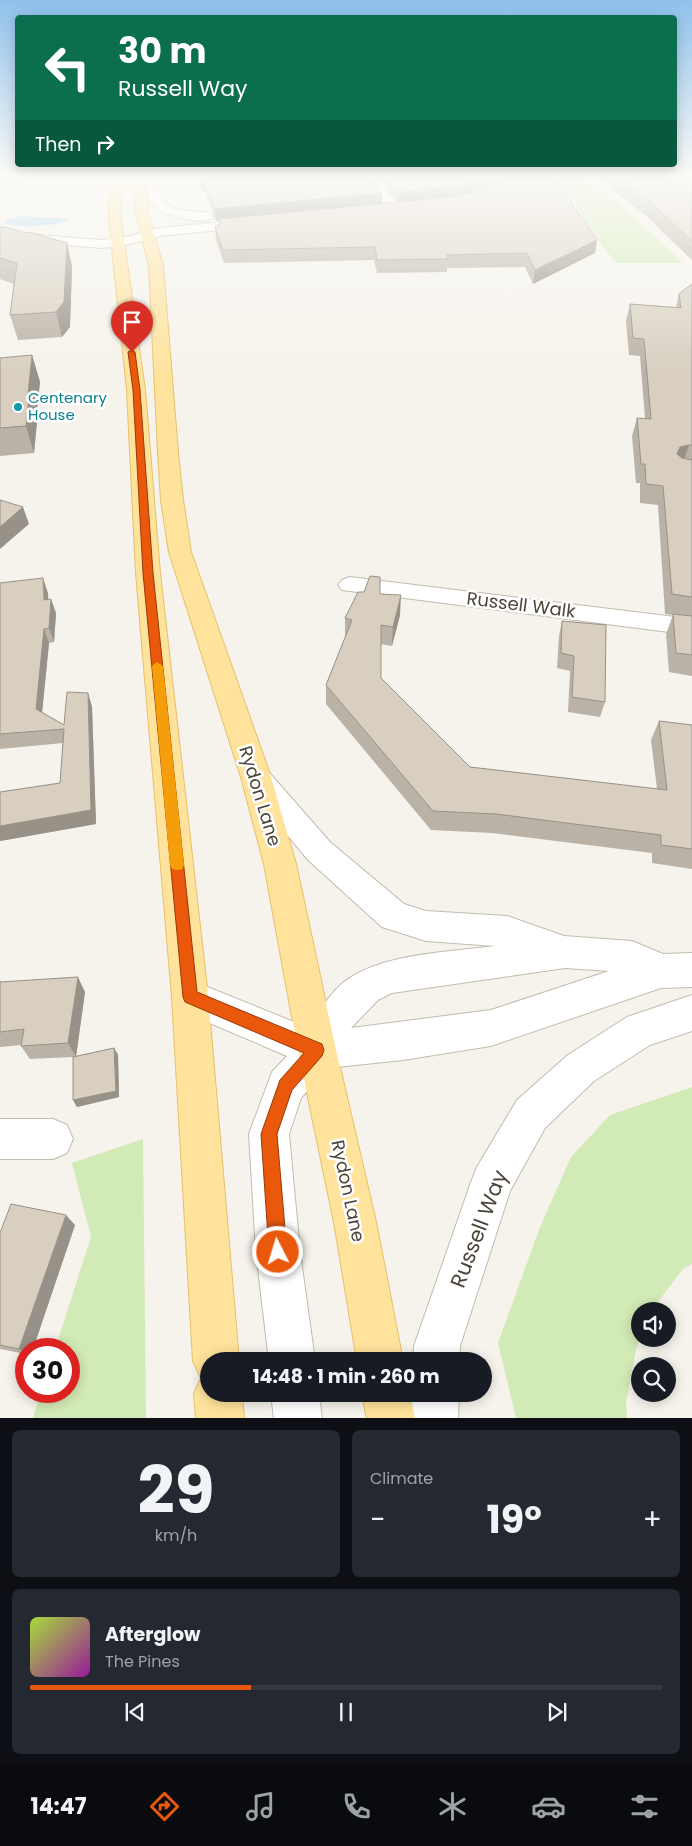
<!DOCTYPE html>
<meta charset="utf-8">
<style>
:root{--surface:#171b24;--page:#242831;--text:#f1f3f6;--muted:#9ea1a6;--line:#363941;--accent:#ea580c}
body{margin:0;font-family:Poppins,sans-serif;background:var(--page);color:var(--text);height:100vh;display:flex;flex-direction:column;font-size:19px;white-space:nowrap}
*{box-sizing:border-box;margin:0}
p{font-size:16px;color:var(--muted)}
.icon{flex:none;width:28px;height:28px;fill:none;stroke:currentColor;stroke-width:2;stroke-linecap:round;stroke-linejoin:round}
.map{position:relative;height:1418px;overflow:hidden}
.panel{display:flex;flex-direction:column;gap:12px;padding:12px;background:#0d0f14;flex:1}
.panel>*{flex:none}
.banner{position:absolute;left:15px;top:15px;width:662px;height:152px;border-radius:5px;box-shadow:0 2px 12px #0003;background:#0b6e4f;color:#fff;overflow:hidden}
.controls{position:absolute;left:631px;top:1302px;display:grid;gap:10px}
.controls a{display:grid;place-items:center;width:45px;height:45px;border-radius:50%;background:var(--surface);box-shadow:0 2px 12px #0003;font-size:25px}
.speed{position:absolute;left:15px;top:1338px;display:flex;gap:10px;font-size:25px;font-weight:700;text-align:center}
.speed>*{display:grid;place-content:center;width:65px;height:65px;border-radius:50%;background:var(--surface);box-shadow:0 2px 12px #0003;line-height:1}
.speed .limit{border:8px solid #d22;background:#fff;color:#111}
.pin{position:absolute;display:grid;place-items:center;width:42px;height:42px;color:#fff;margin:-51px -21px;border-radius:50% 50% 50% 0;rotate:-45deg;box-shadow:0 0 5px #0007}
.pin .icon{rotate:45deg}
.me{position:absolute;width:55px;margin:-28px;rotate:355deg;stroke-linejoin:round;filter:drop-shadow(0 0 4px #0008)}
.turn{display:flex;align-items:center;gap:18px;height:105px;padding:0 20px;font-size:22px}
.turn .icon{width:65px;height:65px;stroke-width:2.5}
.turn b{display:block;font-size:35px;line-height:42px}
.then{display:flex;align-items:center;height:48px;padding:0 20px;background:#0003;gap:10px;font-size:19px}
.big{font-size:38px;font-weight:700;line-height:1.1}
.panel .tile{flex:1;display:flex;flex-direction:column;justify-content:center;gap:8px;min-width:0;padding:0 18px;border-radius:8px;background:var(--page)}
.panel .dial{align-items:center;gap:0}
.dial b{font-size:65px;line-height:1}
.song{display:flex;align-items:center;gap:15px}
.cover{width:60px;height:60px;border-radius:8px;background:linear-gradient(135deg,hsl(80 70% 55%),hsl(300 70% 35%))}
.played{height:5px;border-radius:2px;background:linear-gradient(90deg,var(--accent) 35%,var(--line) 35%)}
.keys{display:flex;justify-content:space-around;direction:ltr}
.heat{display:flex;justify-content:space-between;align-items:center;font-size:28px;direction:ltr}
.panel .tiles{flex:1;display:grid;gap:12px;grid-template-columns:1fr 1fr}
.tile:last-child{grid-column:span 2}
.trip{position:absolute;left:200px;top:1352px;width:292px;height:50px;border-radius:25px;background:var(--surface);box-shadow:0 2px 12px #0003;font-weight:700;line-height:50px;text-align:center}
.tabs{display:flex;height:80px;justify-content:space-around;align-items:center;background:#090b0e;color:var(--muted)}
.tabs .icon{width:35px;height:35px}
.tabs .active{color:var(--accent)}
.tabs b{font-size:22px;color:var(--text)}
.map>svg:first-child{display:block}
.green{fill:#d2eab5}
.water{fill:#a9d4f2}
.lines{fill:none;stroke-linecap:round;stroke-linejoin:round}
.minor-casing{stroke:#c2bbae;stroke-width:2}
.major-casing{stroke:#e6c16a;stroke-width:2}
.minor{fill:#fff;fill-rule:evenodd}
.major{fill:#ffe39c;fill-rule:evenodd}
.wall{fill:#bab2a6}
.shaded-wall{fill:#979187}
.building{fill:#d8cfc1;stroke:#979187}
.route{fill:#ea580c;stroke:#983908}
.slow{fill:#f59e0b}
.culture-dot{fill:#0f9aa8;stroke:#fff;stroke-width:2}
.labels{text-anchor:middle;stroke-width:5;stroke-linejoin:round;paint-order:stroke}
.far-culture-label{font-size:15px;fill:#0d838f;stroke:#fff;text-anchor:start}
.street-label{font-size:18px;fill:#4b4439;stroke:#fff}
.near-street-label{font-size:21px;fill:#4b4439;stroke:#fff}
</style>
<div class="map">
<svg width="692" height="1419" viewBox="0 0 692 1419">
<rect width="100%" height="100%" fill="#f6f3ec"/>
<g class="green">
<path d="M560,176H576L607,193L683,263H616L594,235L570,195L533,184Z"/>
<path d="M692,1087V1264L683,1269L651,1311H640V1339L636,1350L626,1403L627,1418H516L498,1343L540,1227L571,1157L610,1115Z"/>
<path d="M143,1139L146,1418H33L41,1391H69V1349H55L91,1237L72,1163Z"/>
</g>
<path class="water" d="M21,216L70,219C64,226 14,229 6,223L7,220Z"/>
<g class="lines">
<defs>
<g id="minor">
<path d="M143,176H155C158,184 159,196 165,202C178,217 205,206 214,217C206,227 163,216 155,206C148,198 146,186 143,176Z"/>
<path d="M363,176H375L399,208L397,211H389Z"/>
<path d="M253,219L260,223L258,226L160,236L127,245L102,248L0,240V232L102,240L126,237L159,228Z"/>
<path d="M350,577L692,619V635L342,590L338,585L342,580Z"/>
<path d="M256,765L266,769L330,842L404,904L426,911L507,916L564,936L632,941L663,954L692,953V987L661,988L491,1046L403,1060L327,1068L301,1098L289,1134L300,1252L315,1361H269L256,1252L249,1134L272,1072L287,1056L177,1009L172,997L177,985L190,980L309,1028C321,1009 333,987 353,976C391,953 452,952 495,946L426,941L382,927L308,860L246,785L241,777L246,769ZM565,968L609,971L491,1010L351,1028L378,1000L392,993Z"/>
<path d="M692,995V1031L650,1045L594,1081L545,1128L510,1191L460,1346L459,1361H413L414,1346L471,1182L477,1167L517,1100L568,1055L627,1017Z"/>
<path d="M0,1119H53L67,1125L73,1139L67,1153L53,1159H0Z"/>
<path d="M271,1394H319L322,1419H274Z"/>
<path d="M411,1394H459L458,1419H410Z"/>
</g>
<g id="major">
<path d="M109,176H121V220L145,390L160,573L208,997L239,1361H209V1394H242L244,1419H196L194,1394L201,1378L193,1361L172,997L136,573L127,390L109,220Z"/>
<path d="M132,176H144L149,217L163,266L178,453L183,500L191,552L271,777L296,864L336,1050L376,1222L403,1361H357L334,1222L298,1050L264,864L241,777L169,552L161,500L158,453L149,266L137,217Z"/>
<path d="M362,1394H410L415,1419H367Z"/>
</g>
</defs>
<use href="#minor" class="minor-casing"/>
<use href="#major" class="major-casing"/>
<use href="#minor" class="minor"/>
<use href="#major" class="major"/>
</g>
<g class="wall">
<path d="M195,176H246L248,178L253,179L256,177L255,176H369L382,204L397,202L377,176H550L572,202V204L597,240L595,253L533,284L525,267L447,268V272L377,273L374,260L224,263L216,240L215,227L220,224L219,220L216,221L205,192H202Z"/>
<path d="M594,176H692V260L645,215Z"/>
<path d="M0,227L67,243L72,267L70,327L62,337L18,340L10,315L14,284L0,279Z"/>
<path d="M692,284V676L669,672L666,634L673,615L665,614L658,505L640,503V483H636L632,436L637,418H645L640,356L629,355L626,321L630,304L676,307L679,294Z"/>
<path d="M32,355L40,382L36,418L37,422L34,453L0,456V358Z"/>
<path d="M0,583L48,593V599L56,613L54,642L49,643L42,713L64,725L88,693L92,707L96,824L0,841V792L60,783L63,743L0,749Z"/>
<path d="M380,594L400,615L392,646L381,644V678L470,767L657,789L651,740L659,721L692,725V869L652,863V853L492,833L431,830L326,704V685L345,638V618Z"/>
<path d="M562,621L605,702L600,717L568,712L570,671L557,668L559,636Z"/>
<path d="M0,980L1,982L85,992L76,1056L114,1048L118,1055L119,1097L77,1107L73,1100V1057L30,1059L21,1046V1045L0,1047Z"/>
<path d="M75,1225L33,1349H26V1354L0,1349V1233Z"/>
</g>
<g class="shaded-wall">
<path d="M492,176H524L459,197L398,203V192Z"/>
<path d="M201,181H204L205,192H202Z"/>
<path d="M382,193V204L216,221L215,209Z"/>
<path d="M597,240L595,253L533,284L535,270Z"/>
<path d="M67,243L72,267L70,327L62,337L56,312Z"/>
<path d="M32,355L40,382L36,418L37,422L34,453L26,426L28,395Z"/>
<path d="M689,445L683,463L677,454L680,447Z"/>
<path d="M23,507L29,524L0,549V527Z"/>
<path d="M43,578L48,593L49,614L44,600Z"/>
<path d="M401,595L400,615L392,646L393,627Z"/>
<path d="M51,599L56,613L54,642L49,628Z"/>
<path d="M44,629L49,643L41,723L36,709Z"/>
<path d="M88,693L92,707L96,824L0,841V826L91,810Z"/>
<path d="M78,977L85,992L76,1057L68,1043Z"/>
<path d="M114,1048L118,1055L119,1097L77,1107L73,1100Z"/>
<path d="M66,1215L75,1225L33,1349H26V1353L19,1349Z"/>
</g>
<g class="building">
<path d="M198,176H246L248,178L253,179L257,176H369L382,193L215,209L204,181H201Z"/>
<path d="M386,176H492L460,186L398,192Z"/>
<path d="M523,176H550L572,202H571L597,240L535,270L527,253L447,255L448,259L377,260L375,247L223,250L215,227L221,223L219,219L460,196Z"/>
<path d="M615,176H692V241L649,201Z"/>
<path d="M0,227H5L26,233L29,232L67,243L64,302L56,312L10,315L17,263L0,258Z"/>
<path d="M692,284V445H689L680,447L677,454L682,458L692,460V597L672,594L663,486L646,484L645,464H641L637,418L651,419L644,339L633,338L630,304L681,308L679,294Z"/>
<path d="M32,355L28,395H29L26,426L0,428V358Z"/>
<path d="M0,500L23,507L0,527Z"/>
<path d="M370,576L380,577V594L401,595L393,627L381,625V678L470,767L667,790L659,721L692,725V849L661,845V835L496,814L433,811L326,685L352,620L345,618L358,592H364Z"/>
<path d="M43,578L44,600L51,599L49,628L44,629L36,709L64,725L67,692L88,693L91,810L0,826V792L60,783L64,729L0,734V583Z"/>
<path d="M673,614L692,616V655L676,653Z"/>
<path d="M562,621L606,625L605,702L572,697L574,656L561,653Z"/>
<path d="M78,977L68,1043L21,1046L24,1029L0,1032V982Z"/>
<path d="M114,1048L116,1091L73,1100V1057Z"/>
<path d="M11,1204L66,1215L19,1349L0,1345V1233Z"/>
</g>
<linearGradient id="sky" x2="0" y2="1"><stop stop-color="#8fc1ec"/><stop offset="0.47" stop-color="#fbfaf6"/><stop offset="1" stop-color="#fbfaf6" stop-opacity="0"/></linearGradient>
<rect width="692" height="374" fill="url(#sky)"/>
<path class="route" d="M132,350L135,352L140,390L153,573L197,992L322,1044L324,1050L322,1056L292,1090L277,1134L287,1252L285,1258L278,1261L272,1258L269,1252L261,1134L280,1080L304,1053L185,1002L183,997L143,573L133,390L128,352Z"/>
<path class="slow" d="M157,662L163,666L184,865L182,869L177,870L172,869L170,865L152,666Z"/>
<circle class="culture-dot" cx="18" cy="407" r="5"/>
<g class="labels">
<g class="far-culture-label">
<text x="28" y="403">Centenary<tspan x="28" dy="17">House</tspan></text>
</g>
<g class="street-label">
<text transform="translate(521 605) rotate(7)" y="6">Russell Walk</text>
<text transform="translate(260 796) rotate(73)" y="6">Rydon Lane</text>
<text transform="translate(348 1191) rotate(78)" y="6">Rydon Lane</text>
</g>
<g class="near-street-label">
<text transform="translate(479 1229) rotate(-69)" y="7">Russell Way</text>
</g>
</g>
</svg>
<div class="controls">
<a><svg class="icon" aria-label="sound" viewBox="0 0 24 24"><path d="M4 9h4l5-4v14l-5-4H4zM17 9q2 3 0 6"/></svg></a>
<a><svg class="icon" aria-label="search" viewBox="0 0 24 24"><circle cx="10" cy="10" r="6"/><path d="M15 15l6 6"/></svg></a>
</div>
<div class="speed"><div class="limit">30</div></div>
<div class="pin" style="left:132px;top:352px;background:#d93025"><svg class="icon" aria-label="arrive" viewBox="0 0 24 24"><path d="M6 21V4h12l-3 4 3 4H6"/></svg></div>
<svg class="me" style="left:278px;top:1252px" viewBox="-20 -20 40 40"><circle r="17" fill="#ea580c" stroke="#fff" stroke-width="3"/><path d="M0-11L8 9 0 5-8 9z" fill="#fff"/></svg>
<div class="trip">14:48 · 1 min · 260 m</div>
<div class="banner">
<div class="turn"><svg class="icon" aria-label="left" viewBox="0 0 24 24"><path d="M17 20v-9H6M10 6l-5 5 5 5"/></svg><div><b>30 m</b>Russell Way</div></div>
<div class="then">Then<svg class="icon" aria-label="right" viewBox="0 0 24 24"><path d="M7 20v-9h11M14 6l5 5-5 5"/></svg></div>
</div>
</div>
<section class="panel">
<div class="tiles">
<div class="tile dial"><b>29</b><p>km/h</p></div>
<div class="tile"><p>Climate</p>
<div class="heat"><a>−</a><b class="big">19°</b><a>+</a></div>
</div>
<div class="tile">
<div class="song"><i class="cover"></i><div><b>Afterglow</b><p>The Pines</p></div></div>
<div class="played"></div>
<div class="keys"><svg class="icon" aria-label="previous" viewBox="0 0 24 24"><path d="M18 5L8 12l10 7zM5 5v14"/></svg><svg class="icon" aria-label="pause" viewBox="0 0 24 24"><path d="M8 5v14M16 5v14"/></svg><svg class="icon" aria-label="next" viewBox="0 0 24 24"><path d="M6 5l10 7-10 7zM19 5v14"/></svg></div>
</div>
</div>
</section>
<nav class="tabs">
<b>14:47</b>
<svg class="icon active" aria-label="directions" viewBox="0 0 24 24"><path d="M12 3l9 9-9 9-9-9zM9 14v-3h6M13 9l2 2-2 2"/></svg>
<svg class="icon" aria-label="music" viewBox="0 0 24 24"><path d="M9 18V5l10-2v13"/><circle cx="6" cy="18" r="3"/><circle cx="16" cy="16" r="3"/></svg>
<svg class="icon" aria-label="phone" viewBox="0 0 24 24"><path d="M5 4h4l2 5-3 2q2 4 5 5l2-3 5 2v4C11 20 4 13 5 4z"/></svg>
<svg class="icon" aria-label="climate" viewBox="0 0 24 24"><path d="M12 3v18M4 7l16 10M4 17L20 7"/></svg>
<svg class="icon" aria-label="car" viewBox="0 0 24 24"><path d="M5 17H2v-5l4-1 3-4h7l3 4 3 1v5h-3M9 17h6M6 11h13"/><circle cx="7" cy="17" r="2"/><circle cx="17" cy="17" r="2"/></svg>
<svg class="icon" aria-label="filters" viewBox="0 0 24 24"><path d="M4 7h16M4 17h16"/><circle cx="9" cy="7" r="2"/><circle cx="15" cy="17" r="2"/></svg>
</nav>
